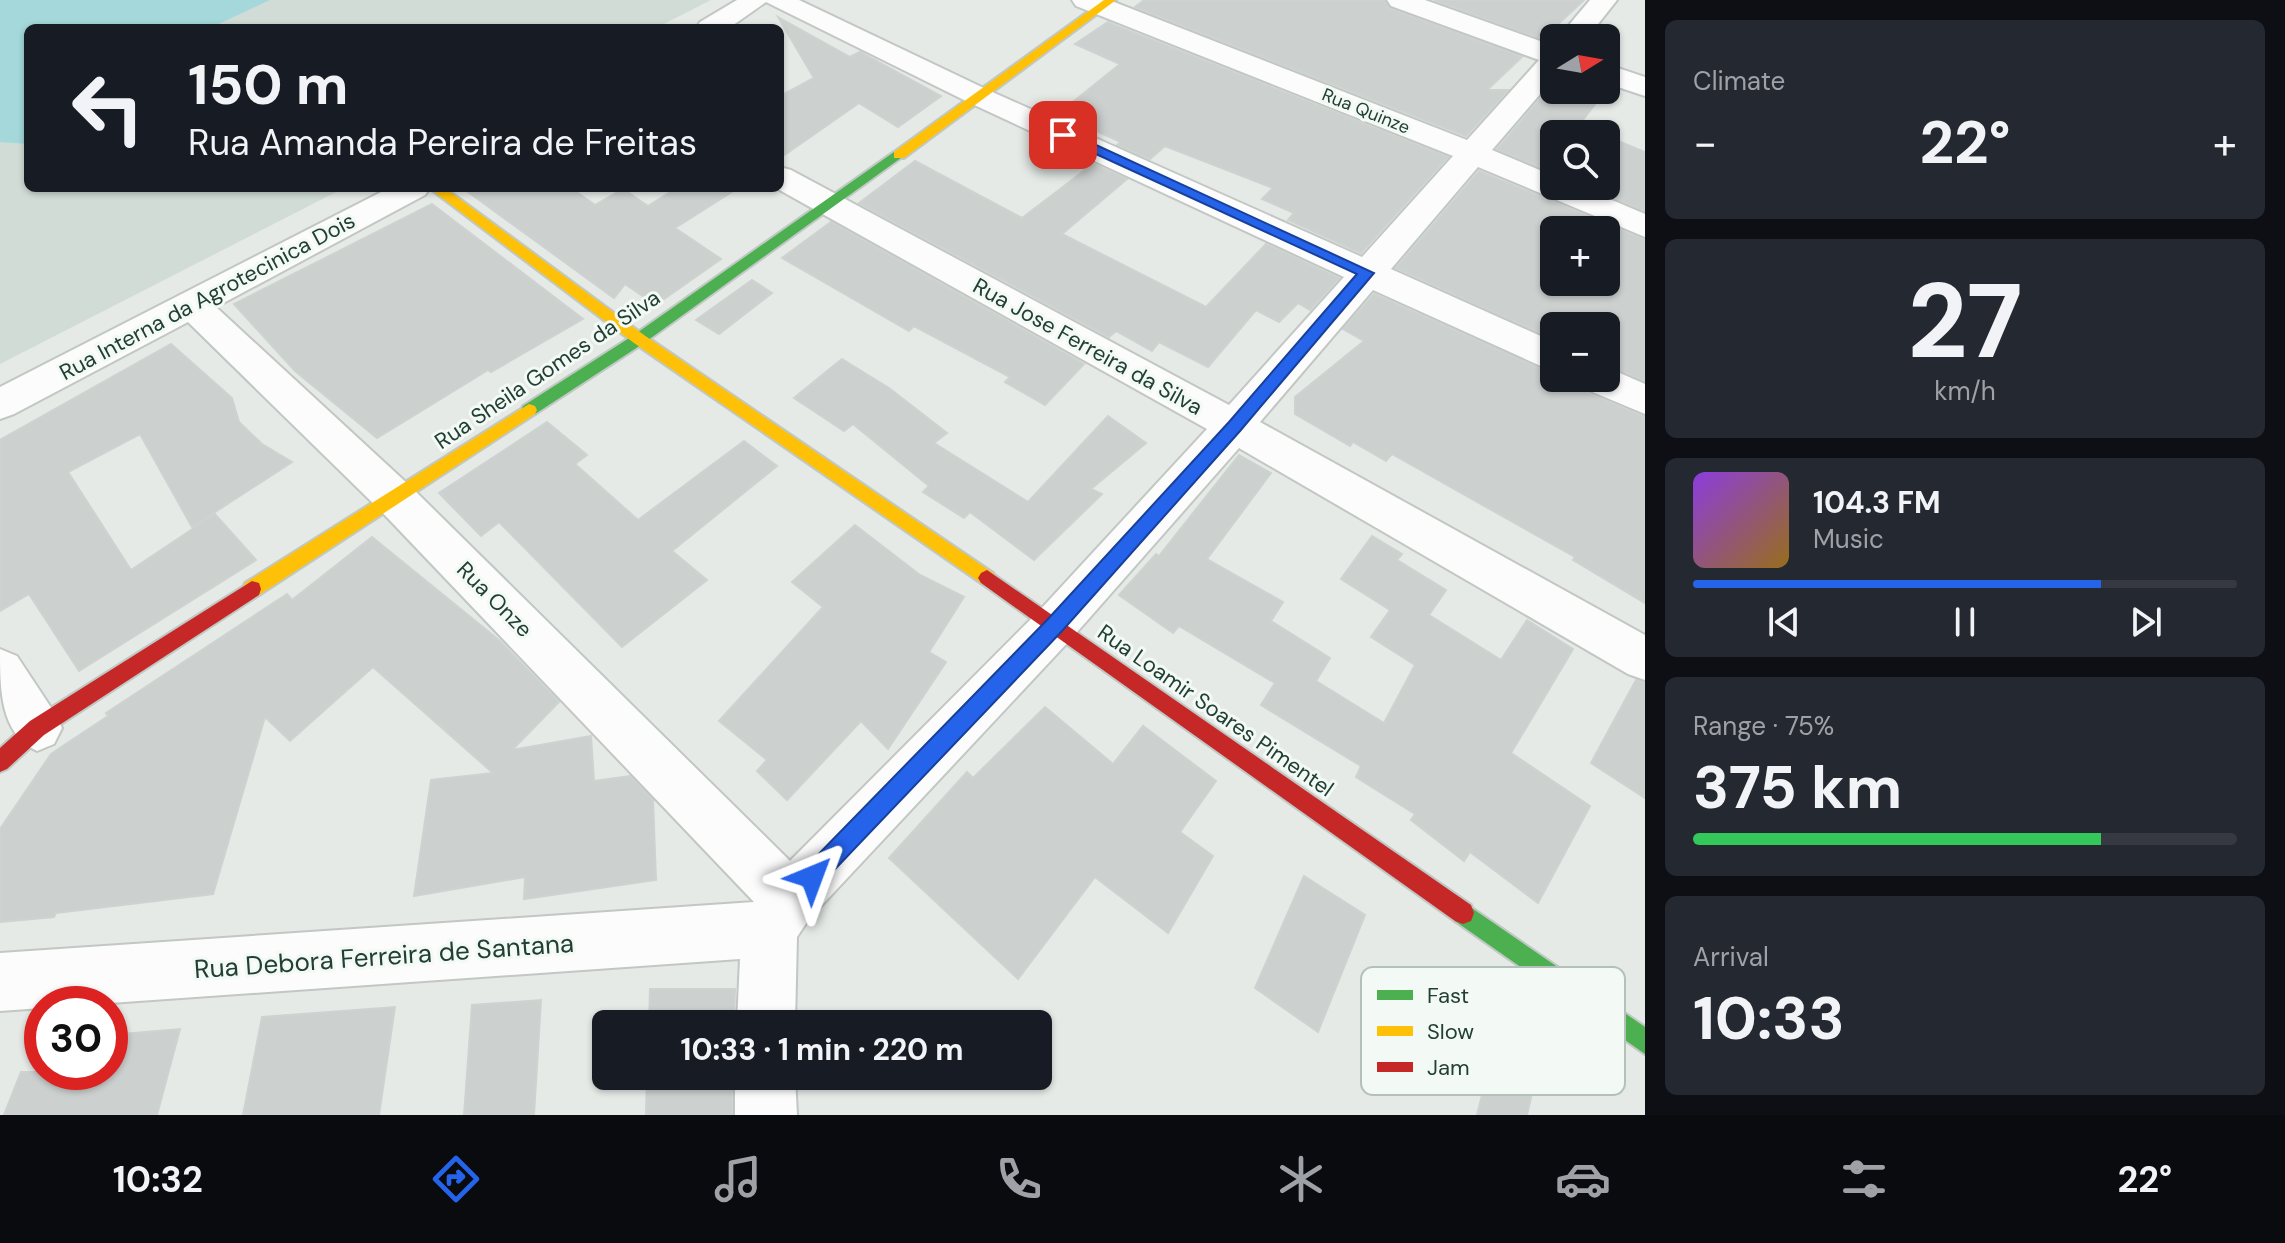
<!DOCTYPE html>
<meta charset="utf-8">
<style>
:root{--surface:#171b24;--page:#242831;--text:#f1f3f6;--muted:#9ea1a6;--line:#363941;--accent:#2563eb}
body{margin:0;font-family:"DM Sans",sans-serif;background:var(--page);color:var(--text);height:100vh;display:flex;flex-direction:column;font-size:30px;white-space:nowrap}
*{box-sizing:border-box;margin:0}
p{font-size:26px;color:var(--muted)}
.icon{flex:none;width:44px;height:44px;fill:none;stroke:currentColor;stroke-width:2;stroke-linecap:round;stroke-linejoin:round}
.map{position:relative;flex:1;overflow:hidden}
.panel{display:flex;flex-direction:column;gap:20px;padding:20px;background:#0d0f14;width:640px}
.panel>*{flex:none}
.hud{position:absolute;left:24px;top:24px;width:760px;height:168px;border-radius:12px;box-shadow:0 2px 6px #0004;background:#171b24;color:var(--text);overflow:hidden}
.needle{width:52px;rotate:79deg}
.fabs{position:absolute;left:1540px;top:24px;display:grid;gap:16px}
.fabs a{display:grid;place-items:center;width:80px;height:80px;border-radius:12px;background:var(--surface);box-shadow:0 2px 6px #0004;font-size:40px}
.speed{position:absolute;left:24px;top:986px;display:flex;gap:16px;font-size:40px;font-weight:700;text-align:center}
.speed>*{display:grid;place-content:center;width:104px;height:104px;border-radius:50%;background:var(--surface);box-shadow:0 2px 6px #0004;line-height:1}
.speed .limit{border:12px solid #d22;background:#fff;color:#111}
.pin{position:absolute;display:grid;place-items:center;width:68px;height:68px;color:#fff;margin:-34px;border-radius:16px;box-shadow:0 4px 12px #0006}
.me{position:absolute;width:88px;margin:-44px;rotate:44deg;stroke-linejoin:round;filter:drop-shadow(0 0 6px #0008)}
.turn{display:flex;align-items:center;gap:28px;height:168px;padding:0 32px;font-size:36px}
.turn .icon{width:104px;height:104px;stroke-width:2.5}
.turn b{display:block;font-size:56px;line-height:68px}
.big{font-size:60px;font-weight:700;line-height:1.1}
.panel .widget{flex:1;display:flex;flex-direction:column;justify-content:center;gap:12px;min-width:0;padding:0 28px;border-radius:12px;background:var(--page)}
.panel .dial{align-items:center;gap:0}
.dial b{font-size:104px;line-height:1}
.song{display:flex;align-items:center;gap:24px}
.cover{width:96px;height:96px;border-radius:12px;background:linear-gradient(135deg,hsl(270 70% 55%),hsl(40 70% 35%))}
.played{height:8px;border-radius:4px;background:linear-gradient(90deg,var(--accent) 75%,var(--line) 75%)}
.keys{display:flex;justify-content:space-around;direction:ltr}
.heat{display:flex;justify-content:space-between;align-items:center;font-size:44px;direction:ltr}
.charge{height:12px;border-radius:6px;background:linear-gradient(90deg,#34c759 75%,var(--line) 0)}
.trip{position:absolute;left:592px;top:1010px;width:460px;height:80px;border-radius:12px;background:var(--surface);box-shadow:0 2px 6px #0004;font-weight:700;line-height:80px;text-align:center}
.tabs{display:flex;height:128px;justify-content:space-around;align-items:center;background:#090b0e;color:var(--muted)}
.tabs .icon{width:56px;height:56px}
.tabs .active{color:var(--accent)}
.tabs b{font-size:36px;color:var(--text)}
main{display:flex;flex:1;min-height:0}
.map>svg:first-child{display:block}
.built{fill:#d2dcd7}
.water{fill:#a4d8da}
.building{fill:#ccd1cf;stroke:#cdd3d0;stroke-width:2;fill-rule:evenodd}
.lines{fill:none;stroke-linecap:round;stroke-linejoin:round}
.street-casing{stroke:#c2c7c4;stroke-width:4}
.fast-casing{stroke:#c0c8c4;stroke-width:4}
.slow-casing{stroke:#c0c8c4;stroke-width:4}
.jam-casing{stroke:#c0c8c4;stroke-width:4}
.street{fill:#fbfcfb;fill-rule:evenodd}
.fast{fill:#4caf50;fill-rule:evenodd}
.slow{fill:#ffc107;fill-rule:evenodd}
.jam{fill:#c62828;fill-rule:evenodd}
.route{fill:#2563eb;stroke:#184099;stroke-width:2}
.labels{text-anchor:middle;stroke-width:6;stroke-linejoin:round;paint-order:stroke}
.far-street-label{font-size:18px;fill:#213f34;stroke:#f3f9f5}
.street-label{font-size:22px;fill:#213f34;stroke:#f3f9f5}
.near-street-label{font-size:26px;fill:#213f34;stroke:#f3f9f5}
.key{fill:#f3f9f5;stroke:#b4c1bb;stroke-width:2}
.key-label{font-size:22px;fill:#213f34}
</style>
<main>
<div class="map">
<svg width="1645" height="1115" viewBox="0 0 1645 1115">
<rect width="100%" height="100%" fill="#e5eae7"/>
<path class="built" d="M0,0H711L656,28H28V188H344L0,364Z"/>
<path class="water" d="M0,0H270L210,28H28V144L0,142Z"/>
<g class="building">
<path d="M1144,0H1384L1390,9L1522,57L1487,90H1508L1466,136L1135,7Z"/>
<path d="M1434,0H1584L1542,39Z"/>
<path d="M778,17L850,57L860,52L941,96L898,127L859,103L780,158V96L814,78Z"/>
<path d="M1108,22L1112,24L1448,157L1361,253L1288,220L1294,213L1262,199L1273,188L1165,146L1150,159L1117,145L1121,142L1058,114L1120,64L1075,44Z"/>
<path d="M1548,90H1606L1579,125L1601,134H1554V173L1497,149Z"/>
<path d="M1606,136L1645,152V211L1587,186H1606Z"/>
<path d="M915,161L1022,218L1093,164L1127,179L1062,234L1206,307L1266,244L1339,278L1310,310L1298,303L1279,322L1256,310L1208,367L1159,342L1152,351L1116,331L1109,337L859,203Z"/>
<path d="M1479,171L1645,240V381L1606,364V326H1554V339L1396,268ZM1554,230H1606V282H1554Z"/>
<path d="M571,188L595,205L623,189L648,206L677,188H738L675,228L721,259L664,299L655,294L647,299L625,284L614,298L464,189Z"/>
<path d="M432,204L583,319L491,372L488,370L377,438L295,371L234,304Z"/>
<path d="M831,222L1084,364L1045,405L1005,382L1010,377L914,326L909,331L782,258Z"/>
<path d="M752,280L772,293L719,334L696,320Z"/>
<path d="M1374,294L1554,375V378H1575L1582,391L1645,417V603L1573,560L1575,557L1392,454L1386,461L1353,442L1350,446L1295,414V397L1364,341L1343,329Z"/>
<path d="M171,344L232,398L239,422L262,444L292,462L192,527L140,434L68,472L131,570L215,514L256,560L79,671L29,594L0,611V440Z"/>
<path d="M842,359L889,388L947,433L934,443L1028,502L1108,416L1146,443L1091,489L1102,494L1034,560L970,512L964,518L923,492L929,486L853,424L844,431L794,398Z"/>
<path d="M547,422L587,455L575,464L638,520L744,441L777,466L672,551L707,580L622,647L499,522L481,536L439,493Z"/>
<path d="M1239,455L1271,473L1207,559L1283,602L1271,621L1330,658L1316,681L1384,723L1415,665L1371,637L1390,610L1341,579L1372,536L1402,554L1397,560L1446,590L1429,615L1501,660L1527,620L1573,649L1511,753L1590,806L1538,903L1470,852L1464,861L1411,820L1415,814L1356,777L1361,766L1261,705L1275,683L1179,626L1173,633L1119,595L1156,554L1159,556Z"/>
<path d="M855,525L920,575L964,597L929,652L946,662L888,749L861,721L787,800L757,771L767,760L719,721L823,607L792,582Z"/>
<path d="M372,537L500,641L559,702L512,750L591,736L594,781L630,776L653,800L656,880L524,899L525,877L414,896L431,780L493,773L373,667L290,741L265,717L213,894L56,913L54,917L0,922V829L51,754L108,716L106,713L287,594L292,600Z"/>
<path d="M1636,680L1645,683V798L1591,763Z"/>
<path d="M1045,707L1113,764L1143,726L1216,781L1180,832L1213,856L1168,933L1095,877L1018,979L889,858L967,772L973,778Z"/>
<path d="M1304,876L1365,915L1318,1032L1255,988Z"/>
<path d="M650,989H735L734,1024H649Z"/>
<path d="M541,1000L534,1115H464L472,1005Z"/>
<path d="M1505,1003L1547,1028L1527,1115H1477Z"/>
<path d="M395,1007L379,1115H243L262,1017Z"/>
<path d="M180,1029L157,1115H4L21,1072H110V1035Z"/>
<path d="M647,1076H732V1115H646Z"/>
</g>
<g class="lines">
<defs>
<g id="street">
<path d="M737,0H799L990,91L1362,257L1453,156L1076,6L1072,0H1109L1467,140L1539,60L1391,6L1387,0H1425L1554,46V78L1492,150L1554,176V186H1579L1645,214V237L1478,167L1391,269L1554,342V372L1373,290L1260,422L1645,635V680L1628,674L1239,448L1071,639L809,919L797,937L795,1024H737L740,959L96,1004H42V1008L0,1011V953L754,902L380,510L188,322L14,414L0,419V387L389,188H430L425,195L216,307L410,486L790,861L1039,611L1207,429L776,188H780V167L791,170L1229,405L1344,277L970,103L766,2L729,28H696L700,22Z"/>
<path d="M1590,0H1617L1587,38H1558Z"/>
<path d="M1606,64L1645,77V96L1606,83Z"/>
<path d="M1606,367L1645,384V414L1583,388L1578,378H1606Z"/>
<path d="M0,649L17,656L54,712L62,728L54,744L37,751C0,734 0,690 0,649Z"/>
<path d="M735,1076H795L797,1115H735Z"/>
</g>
<g id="fast">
<path d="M894,152L905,155L644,343L535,414H523L521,410L523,406L634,335Z"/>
<path d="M1463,902L1645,1027V1054L1455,921L1452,913L1455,905Z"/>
</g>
<g id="slow">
<path d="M1104,0H1116L904,158H894V152Z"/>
<path d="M429,188H445L644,335L993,573L996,578L993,583L987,586L981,583L634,343Z"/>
<path d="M529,404L535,406L537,410L535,414L259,595L252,597L245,595L243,589L245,583Z"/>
</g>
<g id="jam">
<path d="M987,570L1471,905L1474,913L1471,921L1463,924L1455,921L981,583L978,578L981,573Z"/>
<path d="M252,581L259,583L261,589L259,595L44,735L7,769L0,772V748L30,721Z"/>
</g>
</defs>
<use href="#street" class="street-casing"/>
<use href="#fast" class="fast-casing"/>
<use href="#slow" class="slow-casing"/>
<use href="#jam" class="jam-casing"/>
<use href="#street" class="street"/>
<use href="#fast" class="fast"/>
<use href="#slow" class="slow"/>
<use href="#jam" class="jam"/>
</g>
<path class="route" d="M1059,132H1068L1374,273L1240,431L1062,631L820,885L812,888L804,885L801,877L804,869L1048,619L1229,422L1357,274L1059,137Z"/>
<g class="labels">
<g class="far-street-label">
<text transform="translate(1366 111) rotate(22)" y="6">Rua Quinze</text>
</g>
<g class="street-label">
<text transform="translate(207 296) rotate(-28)" y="8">Rua Interna da Agrotecinica Dois</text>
<text transform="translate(1088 346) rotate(29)" y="8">Rua Jose Ferreira da Silva</text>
<text transform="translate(547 369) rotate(-34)" y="8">Rua Sheila Gomes da Silva</text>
<text transform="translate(495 599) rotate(45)" y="8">Rua Onze</text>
<text transform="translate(1216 710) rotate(35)" y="8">Rua Loamir Soares Pimentel</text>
</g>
<g class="near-street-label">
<text transform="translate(384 956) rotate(-4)" y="9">Rua Debora Ferreira de Santana</text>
</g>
</g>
<rect x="1361" y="967" width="264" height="128" rx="12" class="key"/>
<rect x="1377" y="990" width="36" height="10" fill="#4caf50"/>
<rect x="1377" y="1026" width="36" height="10" fill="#ffc107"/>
<rect x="1377" y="1062" width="36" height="10" fill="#c62828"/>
<g class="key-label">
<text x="1427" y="1003">Fast</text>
<text x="1427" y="1039">Slow</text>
<text x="1427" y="1075">Jam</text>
</g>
</svg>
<div class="fabs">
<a><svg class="needle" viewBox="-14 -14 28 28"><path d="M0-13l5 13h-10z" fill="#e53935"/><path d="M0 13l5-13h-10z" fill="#9ea1a6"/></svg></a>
<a><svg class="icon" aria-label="search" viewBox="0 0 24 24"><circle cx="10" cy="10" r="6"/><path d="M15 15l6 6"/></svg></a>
<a>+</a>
<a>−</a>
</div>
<div class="speed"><div class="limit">30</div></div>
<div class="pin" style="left:1063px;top:135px;background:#d93025"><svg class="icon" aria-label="arrive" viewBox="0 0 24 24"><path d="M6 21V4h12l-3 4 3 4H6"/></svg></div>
<svg class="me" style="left:812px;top:877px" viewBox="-20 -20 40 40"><path d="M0-17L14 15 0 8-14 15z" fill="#2563eb" stroke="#fff" stroke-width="4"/></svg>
<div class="trip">10:33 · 1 min · 220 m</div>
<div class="hud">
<div class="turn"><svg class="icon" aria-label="left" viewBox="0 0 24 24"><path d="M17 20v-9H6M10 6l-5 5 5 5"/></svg><div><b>150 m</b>Rua Amanda Pereira de Freitas</div></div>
</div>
</div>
<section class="panel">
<div class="widget"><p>Climate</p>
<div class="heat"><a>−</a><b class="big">22°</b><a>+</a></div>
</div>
<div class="widget dial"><b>27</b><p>km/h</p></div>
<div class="widget">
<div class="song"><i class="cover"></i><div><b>104.3 FM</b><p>Music</p></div></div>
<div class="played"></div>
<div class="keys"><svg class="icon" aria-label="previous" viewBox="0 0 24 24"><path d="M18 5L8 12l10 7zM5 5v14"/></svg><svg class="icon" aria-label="pause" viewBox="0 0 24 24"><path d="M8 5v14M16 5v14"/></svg><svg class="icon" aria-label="next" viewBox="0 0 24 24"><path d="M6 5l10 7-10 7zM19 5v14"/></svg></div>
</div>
<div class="widget"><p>Range · 75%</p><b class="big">375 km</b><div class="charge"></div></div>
<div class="widget"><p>Arrival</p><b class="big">10:33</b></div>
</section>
</main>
<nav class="tabs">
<b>10:32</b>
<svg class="icon active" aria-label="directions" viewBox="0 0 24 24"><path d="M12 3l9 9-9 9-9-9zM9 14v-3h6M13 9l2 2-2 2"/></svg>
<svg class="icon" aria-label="music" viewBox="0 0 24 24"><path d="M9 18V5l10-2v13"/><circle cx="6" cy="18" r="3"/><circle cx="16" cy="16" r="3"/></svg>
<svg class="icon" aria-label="phone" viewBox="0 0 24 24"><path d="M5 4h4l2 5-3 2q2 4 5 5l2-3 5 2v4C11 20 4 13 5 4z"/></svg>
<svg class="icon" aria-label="climate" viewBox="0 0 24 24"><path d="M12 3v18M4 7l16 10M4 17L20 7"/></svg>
<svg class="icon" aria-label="car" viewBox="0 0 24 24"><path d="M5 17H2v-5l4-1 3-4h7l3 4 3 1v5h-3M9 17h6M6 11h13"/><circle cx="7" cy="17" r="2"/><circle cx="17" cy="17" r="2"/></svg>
<svg class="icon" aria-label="filters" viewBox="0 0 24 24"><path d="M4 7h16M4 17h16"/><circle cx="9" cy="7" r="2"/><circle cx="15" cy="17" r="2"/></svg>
<b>22°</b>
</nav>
